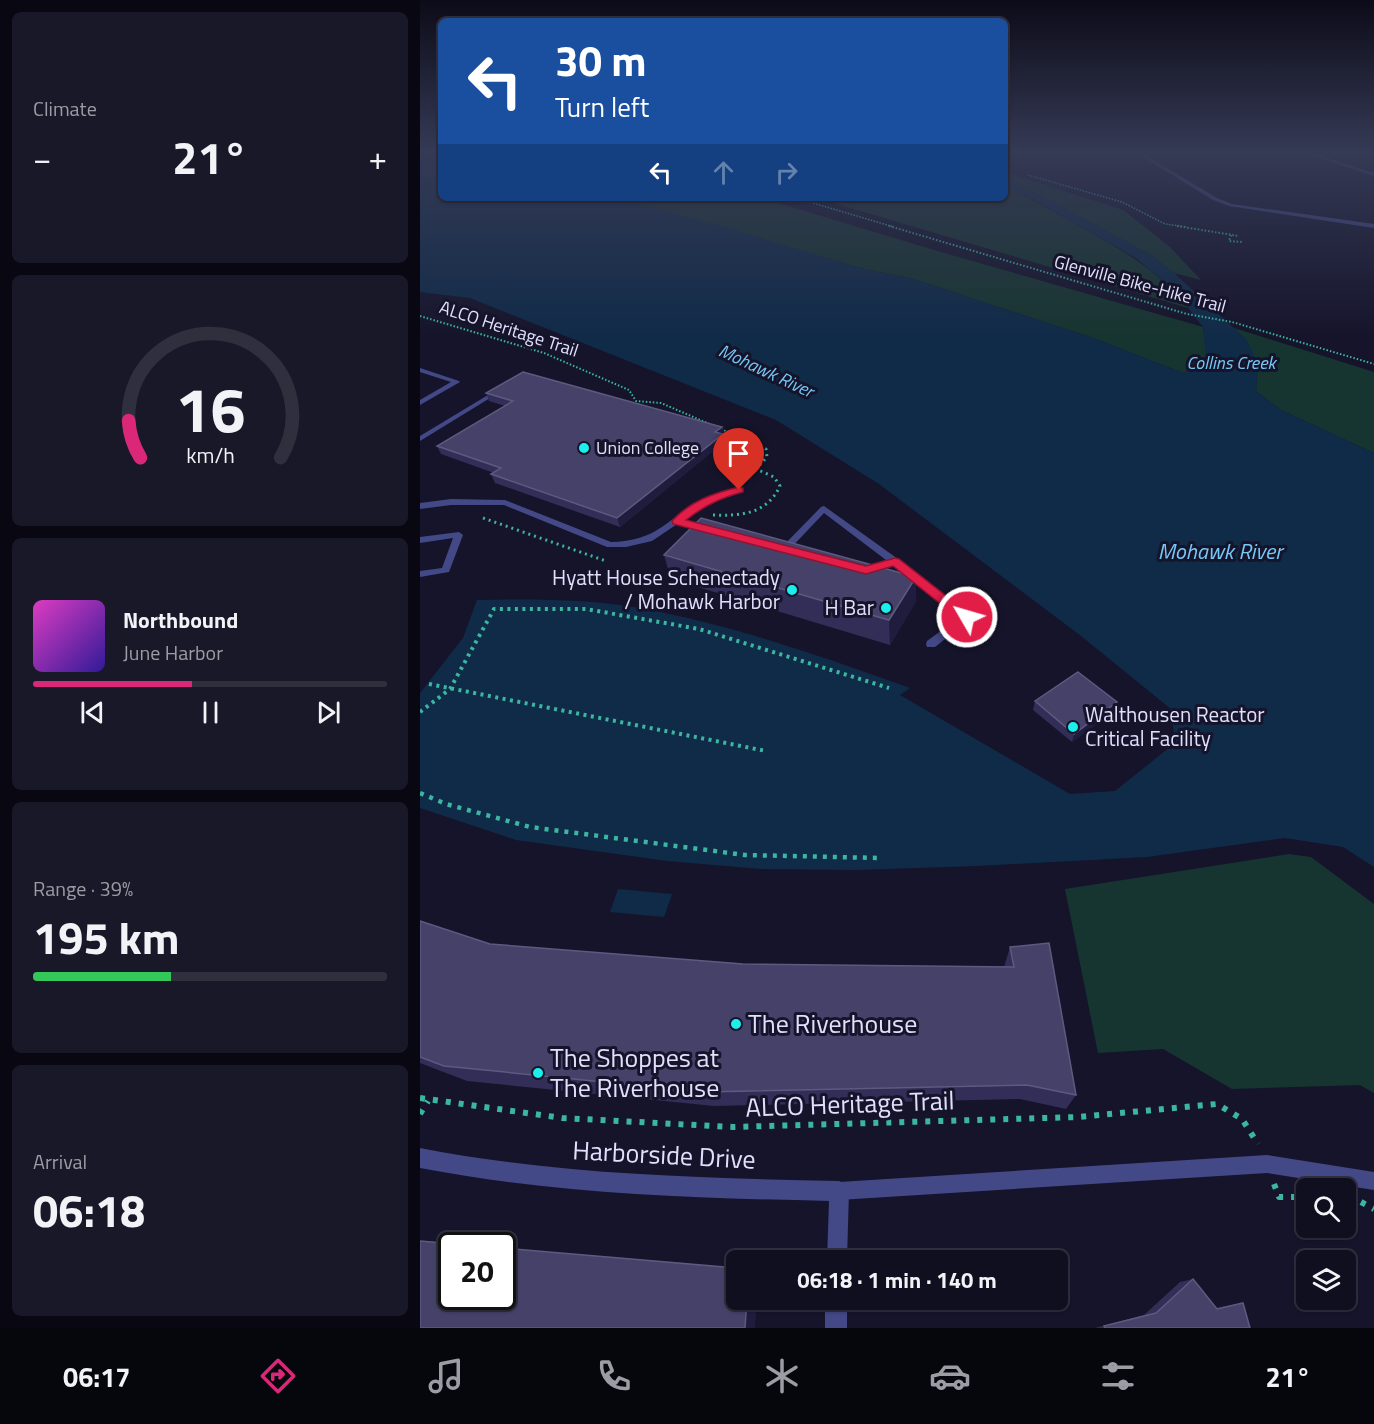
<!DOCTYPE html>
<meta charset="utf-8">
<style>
:root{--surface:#100f20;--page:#191829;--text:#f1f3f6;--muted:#9c9ca5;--line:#302f3e;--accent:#db2777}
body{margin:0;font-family:"Titillium Web",sans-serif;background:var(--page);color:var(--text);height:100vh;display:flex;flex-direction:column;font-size:22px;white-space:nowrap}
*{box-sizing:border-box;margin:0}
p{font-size:20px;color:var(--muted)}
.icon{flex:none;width:33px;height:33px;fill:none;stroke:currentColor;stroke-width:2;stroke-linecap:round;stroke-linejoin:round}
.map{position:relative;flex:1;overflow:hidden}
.details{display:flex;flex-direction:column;gap:12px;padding:12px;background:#090812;width:420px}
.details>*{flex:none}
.guide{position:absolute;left:18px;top:18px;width:570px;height:183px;border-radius:9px;box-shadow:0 2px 4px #0004,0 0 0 2px var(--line);background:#1a4fa0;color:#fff;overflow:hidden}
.buttons{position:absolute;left:876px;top:1178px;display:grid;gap:12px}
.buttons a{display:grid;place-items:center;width:60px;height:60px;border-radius:9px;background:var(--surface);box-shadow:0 2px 4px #0004,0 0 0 2px var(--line);font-size:30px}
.speed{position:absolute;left:18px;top:1232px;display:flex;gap:12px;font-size:30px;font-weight:700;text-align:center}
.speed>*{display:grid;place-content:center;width:78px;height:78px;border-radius:50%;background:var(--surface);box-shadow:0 2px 4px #0004,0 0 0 2px var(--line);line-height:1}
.speed .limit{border:3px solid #111;border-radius:9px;background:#fff;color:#111}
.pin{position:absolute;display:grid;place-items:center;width:51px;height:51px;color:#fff;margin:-62px -26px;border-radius:50% 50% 50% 0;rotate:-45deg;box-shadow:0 0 6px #0007}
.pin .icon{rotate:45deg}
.me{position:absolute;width:66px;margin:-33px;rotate:308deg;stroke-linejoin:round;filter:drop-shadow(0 0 4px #0008)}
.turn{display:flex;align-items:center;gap:21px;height:126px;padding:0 18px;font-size:27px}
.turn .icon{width:78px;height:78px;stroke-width:2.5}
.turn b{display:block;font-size:42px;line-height:51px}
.lanes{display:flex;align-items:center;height:57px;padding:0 18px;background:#0003;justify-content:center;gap:30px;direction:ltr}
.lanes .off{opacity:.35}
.big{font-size:45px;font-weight:700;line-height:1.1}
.details .tile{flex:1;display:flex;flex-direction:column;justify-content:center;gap:9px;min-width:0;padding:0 21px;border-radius:9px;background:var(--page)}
.details .dial{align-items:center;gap:0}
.dial svg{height:156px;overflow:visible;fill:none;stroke:var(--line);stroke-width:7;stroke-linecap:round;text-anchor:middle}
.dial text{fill:var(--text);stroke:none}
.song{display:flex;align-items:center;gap:18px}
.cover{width:72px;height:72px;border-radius:9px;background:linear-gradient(135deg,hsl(310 70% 55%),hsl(250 70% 35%))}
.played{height:6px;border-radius:3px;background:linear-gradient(90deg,var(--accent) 45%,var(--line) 45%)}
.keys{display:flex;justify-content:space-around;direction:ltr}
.heat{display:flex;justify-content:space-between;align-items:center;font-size:33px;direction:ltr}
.charge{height:9px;border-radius:4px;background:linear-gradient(90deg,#34c759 39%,var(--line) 0)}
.trip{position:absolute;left:306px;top:1250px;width:342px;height:60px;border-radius:9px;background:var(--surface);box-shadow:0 2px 4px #0004,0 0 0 2px var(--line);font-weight:700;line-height:60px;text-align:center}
.tabs{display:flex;height:96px;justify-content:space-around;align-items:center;background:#06060d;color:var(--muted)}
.tabs .icon{width:42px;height:42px}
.tabs .current{color:var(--accent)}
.tabs b{font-size:27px;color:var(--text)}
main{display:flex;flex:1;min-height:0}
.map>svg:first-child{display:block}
.green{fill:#173530}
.water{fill:#102b48}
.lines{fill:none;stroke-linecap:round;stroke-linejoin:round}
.path-far5{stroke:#3bb6a1;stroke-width:1.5;stroke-dasharray:1.5 1.5;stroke-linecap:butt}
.path-far4{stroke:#3bb6a1;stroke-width:2;stroke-dasharray:1.5 2;stroke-linecap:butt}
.path-far3{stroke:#3bb6a1;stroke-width:3;stroke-dasharray:2 4;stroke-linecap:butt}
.path-far2{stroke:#3bb6a1;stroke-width:4;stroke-dasharray:3 4.5;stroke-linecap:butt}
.path-far1{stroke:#3bb6a1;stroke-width:4.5;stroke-dasharray:4 6;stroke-linecap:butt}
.path{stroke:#3bb6a1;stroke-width:6;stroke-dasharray:5 8;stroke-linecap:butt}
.service{fill:#434886;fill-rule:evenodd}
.minor{fill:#434886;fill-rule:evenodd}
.wall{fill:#322e57}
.shaded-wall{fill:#1f1c3e}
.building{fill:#454169;stroke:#5d5a80;stroke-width:1.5}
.route{fill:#e11d48;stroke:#92132f;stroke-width:1.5}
.poi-dot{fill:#1beeeb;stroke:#15142b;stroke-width:2}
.labels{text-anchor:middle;stroke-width:6;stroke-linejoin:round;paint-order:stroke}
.far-street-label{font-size:18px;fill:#e0e0fd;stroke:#15142b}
.far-water-label{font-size:18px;font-style:italic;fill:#76c8f5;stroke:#15142b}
.far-poi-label{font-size:18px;fill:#e0e0fd;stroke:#15142b;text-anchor:start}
.poi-label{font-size:21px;fill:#e0e0fd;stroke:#15142b;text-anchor:end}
.water-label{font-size:22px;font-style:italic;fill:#76c8f5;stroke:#15142b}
.near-poi-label{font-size:26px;fill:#e0e0fd;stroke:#15142b;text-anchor:start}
.near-street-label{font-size:26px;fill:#e0e0fd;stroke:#15142b}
</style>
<main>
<section class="details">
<div class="tile"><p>Climate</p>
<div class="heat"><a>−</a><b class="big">21°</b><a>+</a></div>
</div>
<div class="tile dial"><svg viewBox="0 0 100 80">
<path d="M14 69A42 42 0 1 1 86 69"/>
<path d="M14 69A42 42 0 0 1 8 50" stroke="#db2777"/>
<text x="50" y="56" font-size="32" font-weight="700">16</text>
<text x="50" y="72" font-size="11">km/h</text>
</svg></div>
<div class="tile">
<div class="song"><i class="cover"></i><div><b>Northbound</b><p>June Harbor</p></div></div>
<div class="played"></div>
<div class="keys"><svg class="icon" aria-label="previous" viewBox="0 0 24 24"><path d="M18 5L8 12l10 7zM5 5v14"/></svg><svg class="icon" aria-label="pause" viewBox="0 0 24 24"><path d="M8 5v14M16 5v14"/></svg><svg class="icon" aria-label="next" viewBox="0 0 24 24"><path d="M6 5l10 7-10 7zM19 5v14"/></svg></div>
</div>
<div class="tile"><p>Range · 39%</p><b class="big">195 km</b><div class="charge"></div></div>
<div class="tile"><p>Arrival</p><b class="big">06:18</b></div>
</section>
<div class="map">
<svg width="954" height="1328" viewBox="0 0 954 1328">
<rect width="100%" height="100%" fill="#15142b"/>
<g class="green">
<path d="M585,172L703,210L749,246L781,280L754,273L729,254L631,201L585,180Z"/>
<path d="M585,187C615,200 642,216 670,232C710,255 738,271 768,308L397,198H585Z"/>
<path d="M196,198H342L514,250L783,327L787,358L763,373L673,338L493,279L440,268Z"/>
<path d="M814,328L954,372V453L861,410L836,391L838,363Z"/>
<path d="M869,854L891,857L954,904V1093L940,1085L812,1089L743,1049L678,1053L645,889Z"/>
</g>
<g class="water">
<path d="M0,151H21V198H196L315,230L440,268L493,279L673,338L763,373L786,358L783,327L754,290L716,258L613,199L585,187V180L631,201L729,254L754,273L826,339L838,363L836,391L861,410L954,453V867L923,847L865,838L727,857L557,866L436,870L341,869L247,861L96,840L0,808V693L43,638L57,600C113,599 169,599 225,609C316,626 404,657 490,688L480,695L650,794L695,791L755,743L751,709L661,636L459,484L356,420L50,298L0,292Z"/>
<path d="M198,889L252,894L244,917L190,912Z"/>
</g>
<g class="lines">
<g class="path-far5">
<path d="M608,175L702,202L745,224L767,227"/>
<path d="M376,198L474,227"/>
</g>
<g class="path-far4">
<path d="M469,226L767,314L812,322L954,364"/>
<path d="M757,226L819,236"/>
<path d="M811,235L809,241L823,242"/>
<path d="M0,316L124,353L209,390L216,401L241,403L331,442"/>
</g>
<g class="path-far3">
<path d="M293,515C321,516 347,514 360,486L354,477L336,469L347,457L346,449L328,441"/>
<path d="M63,518L186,561"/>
</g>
<g class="path-far2">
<path d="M9,684L346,751"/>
<path d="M0,712L30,689L74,609H166L279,629L469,688"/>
</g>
<path class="path-far1" d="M0,793L26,804L110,827L325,855L460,858"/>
<g class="path">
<path d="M0,1098L142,1118L313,1127L658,1117L797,1104L822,1119L838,1144"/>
<path d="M0,1114L8,1101"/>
<path d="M854,1184L859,1197H886"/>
<path d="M941,1202L954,1209"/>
</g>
<g class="service">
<path d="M0,368L39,381L40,382L0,405V400L31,382L0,372Z"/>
<path d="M73,392L76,394L75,395L0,441V436Z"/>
<path d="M319,488H322V492L287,504L232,541L206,547H187L84,505H31L0,509V503L31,499L85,500L191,542C236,541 244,522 279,501C291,494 305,491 319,488Z"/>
<path d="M404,506L478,559L550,615L552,617L550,619L515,647H507L506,644L507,641L540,617L472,565L444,572L441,571L439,569L441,567L466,560L404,513L367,552H361L359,550L361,548L401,507Z"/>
<path d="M39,532L43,535L29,572L0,577V571L22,568L33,538L0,543V537Z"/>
<path d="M847,1155L954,1172V1190L847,1173L419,1200L413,1197L410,1191L413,1185L419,1182Z"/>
</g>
<g class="minor">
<path d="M608,151H627L585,156V154Z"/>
<path d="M713,151H719L797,198L812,204L954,224V228L809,206L793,200Z"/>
<path d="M886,151L954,173V176L878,151Z"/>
<path d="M0,1148C139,1175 278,1178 419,1181L426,1184L429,1191L427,1260H407L409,1201C271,1198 135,1194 0,1168Z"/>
<rect x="405" y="1299" width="22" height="29"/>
</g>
</g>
<g class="wall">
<path d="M66,393L302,427L304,442L200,527L75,483L71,474L74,473L21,454L17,446L85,406L69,401Z"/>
<path d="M244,555L496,601L470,645L251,579Z"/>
<path d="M615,701L697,702L694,711L652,742L613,710Z"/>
<path d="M0,921L70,944L323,964L584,967L590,947L656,1095L646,1109L600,1099L294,1106L47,1081L0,1063Z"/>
<path d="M773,1279L796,1308L823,1303L830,1328H675L724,1315L760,1282Z"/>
</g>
<g class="shaded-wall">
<path d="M302,427L304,442L200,527L197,518Z"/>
<path d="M496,577V601L470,645L469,620Z"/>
<path d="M697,702L694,711L652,742L654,734Z"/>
<path d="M327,1299H337L335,1328H325Z"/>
</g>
<g class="building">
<path d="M103,372L302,427L295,432L303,434L197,518L71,474L81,468L17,446L93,401L66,393Z"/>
<path d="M281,518L496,577L469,620L244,555Z"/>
<path d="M658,672L697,702L654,734L615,701Z"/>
<path d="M0,921L70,944L323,964L594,967L590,947L629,943L656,1095L607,1085L284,1092L24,1066L0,1057Z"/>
<path d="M0,1241L47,1245H32V1296H82V1248L316,1268V1299H327L325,1328H0Z"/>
<path d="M773,1279L797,1309L823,1303L830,1328H685L684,1326L736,1313Z"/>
</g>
<linearGradient id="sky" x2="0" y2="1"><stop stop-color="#0c0b18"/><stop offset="0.45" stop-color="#353a55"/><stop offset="1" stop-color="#353a55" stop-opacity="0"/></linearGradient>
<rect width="954" height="337" fill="url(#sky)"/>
<path class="route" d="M319,487L323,488V492C300,498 284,506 266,520L446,566L475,558L479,559L553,617L551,621H542L473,566L446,574L253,524L252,521C270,501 294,493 319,487Z"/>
<g class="poi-dot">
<circle cx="164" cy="448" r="6"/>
<circle cx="372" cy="590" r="6"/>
<circle cx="466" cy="608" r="6"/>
<circle cx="653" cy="727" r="6"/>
<circle cx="316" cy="1024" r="6"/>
<circle cx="118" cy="1073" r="6"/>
</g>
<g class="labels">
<g class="far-street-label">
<text transform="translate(720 284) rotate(15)" y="6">Glenville Bike-Hike Trail</text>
<text transform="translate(89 329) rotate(18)" y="6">ALCO Heritage Trail</text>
</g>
<g class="far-water-label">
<text x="811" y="369">Collins Creek</text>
<text transform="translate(346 371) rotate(25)" y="6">Mohawk River</text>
</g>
<g class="far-poi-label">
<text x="176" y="454">Union College</text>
</g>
<g class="poi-label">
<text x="360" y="585">Hyatt House Schenectady<tspan x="360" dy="24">/ Mohawk Harbor</tspan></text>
<text x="454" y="615">H Bar</text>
<text x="665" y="722" text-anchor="start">Walthousen Reactor<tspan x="665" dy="24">Critical Facility</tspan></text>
</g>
<g class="water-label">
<text x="800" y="559">Mohawk River</text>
</g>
<g class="near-poi-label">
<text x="328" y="1033">The Riverhouse</text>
<text x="130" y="1067">The Shoppes at<tspan x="130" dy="30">The Riverhouse</tspan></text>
</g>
<g class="near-street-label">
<text transform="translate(430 1104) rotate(-2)" y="9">ALCO Heritage Trail</text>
<text transform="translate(244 1155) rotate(3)" y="9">Harborside Drive</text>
</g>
</g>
</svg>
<div class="buttons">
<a><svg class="icon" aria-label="search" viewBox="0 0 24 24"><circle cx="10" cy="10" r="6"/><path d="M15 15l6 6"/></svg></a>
<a><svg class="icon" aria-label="layers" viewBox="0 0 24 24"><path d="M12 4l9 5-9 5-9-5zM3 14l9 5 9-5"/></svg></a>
</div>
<div class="speed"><div class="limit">20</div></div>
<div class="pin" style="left:319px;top:490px;background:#d93025"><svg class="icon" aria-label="arrive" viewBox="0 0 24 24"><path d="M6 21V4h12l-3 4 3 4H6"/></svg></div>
<svg class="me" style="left:547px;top:617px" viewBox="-20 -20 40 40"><circle r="17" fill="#e11d48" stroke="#fff" stroke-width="3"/><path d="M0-11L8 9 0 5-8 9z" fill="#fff"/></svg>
<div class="trip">06:18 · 1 min · 140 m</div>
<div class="guide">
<div class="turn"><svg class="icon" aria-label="left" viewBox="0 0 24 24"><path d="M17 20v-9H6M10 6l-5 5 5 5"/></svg><div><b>30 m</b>Turn left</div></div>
<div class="lanes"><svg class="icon" aria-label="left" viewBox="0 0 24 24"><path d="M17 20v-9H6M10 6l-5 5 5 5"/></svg><svg class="icon off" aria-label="ahead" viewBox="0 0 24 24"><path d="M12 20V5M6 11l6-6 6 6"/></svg><svg class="icon off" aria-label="right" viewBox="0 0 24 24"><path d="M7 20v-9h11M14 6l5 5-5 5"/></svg></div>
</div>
</div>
</main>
<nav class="tabs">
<b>06:17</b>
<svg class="icon current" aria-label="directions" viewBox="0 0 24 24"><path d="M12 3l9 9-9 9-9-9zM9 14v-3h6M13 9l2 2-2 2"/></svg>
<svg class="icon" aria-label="music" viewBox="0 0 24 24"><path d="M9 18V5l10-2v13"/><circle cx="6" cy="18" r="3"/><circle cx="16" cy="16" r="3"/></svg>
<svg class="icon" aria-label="phone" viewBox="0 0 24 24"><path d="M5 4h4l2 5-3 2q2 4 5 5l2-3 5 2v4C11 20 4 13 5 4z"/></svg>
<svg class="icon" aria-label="climate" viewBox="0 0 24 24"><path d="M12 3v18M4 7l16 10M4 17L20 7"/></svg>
<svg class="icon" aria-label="car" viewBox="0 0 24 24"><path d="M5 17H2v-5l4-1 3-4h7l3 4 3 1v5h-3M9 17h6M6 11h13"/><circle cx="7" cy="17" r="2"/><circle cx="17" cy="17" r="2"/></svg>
<svg class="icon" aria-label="filters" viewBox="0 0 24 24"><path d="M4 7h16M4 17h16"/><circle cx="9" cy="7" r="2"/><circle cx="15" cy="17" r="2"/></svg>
<b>21°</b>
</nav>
